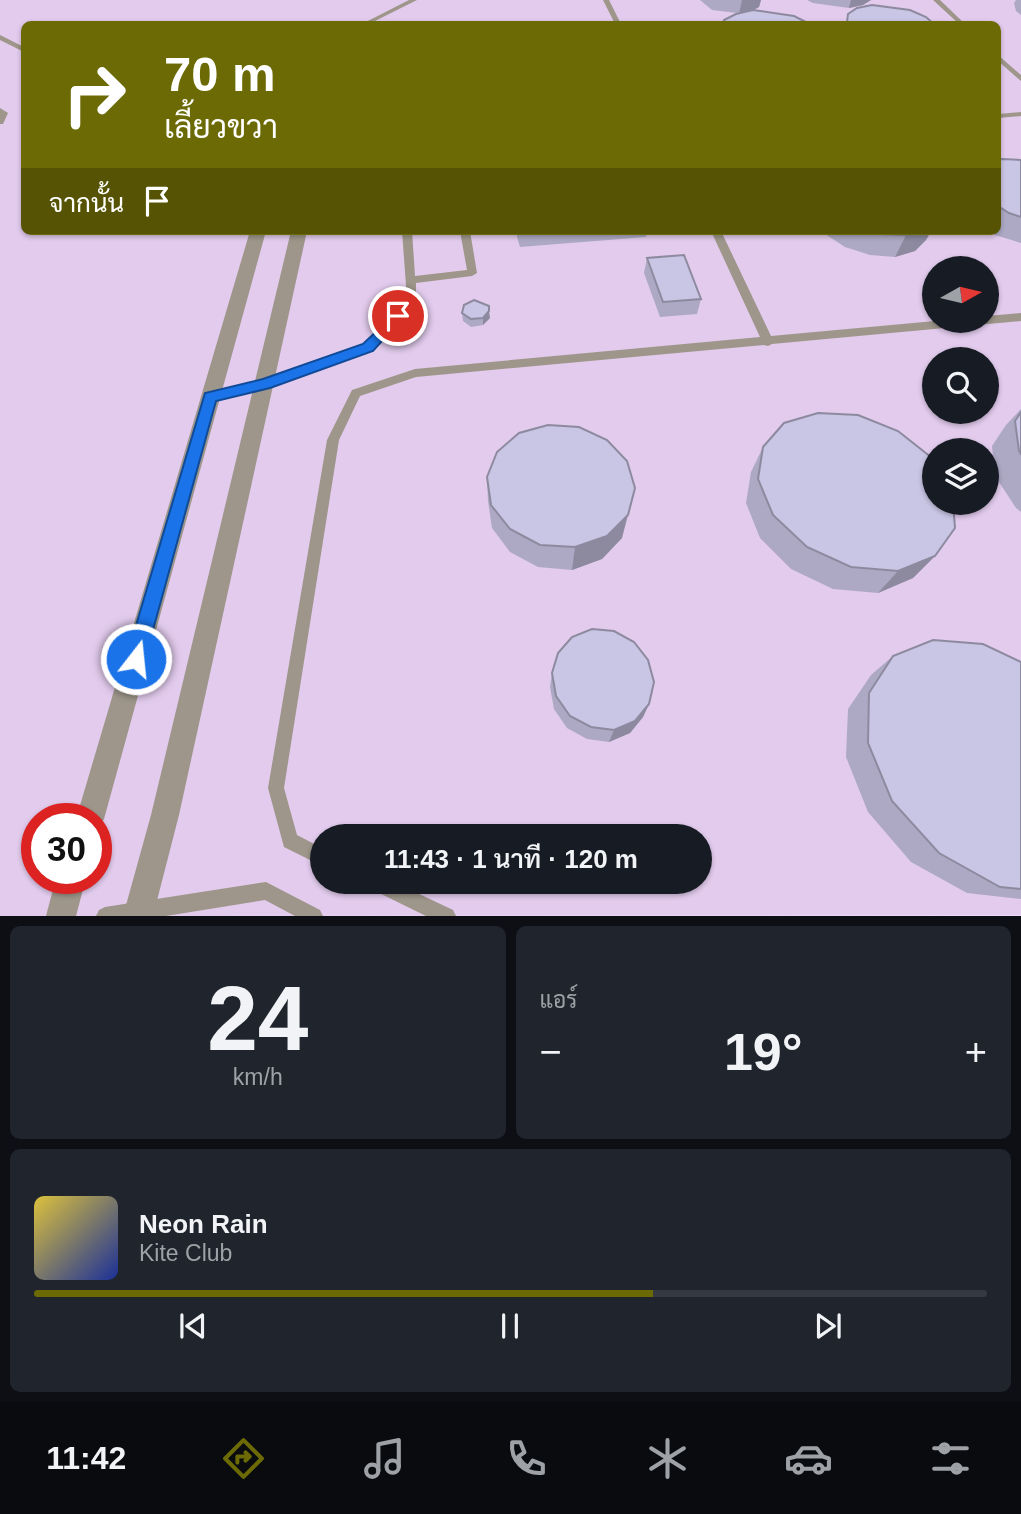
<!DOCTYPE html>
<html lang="th">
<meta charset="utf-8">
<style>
:root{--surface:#171b24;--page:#20242c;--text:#f1f3f6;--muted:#9ea1a6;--line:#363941;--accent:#6c6a05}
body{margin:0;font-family:Arial,Sarabun,sans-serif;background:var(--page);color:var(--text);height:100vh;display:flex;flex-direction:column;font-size:26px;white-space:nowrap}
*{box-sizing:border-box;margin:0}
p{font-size:23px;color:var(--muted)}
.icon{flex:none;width:38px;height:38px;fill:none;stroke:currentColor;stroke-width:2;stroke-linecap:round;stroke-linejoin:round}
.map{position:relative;height:916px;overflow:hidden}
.panel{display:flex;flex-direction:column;gap:10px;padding:10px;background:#0d0f14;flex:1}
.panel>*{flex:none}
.banner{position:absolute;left:21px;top:21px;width:980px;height:214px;border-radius:10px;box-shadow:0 2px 5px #0004;background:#6c6a05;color:#fff;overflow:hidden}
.needle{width:46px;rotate:82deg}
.buttons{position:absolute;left:922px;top:256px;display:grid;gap:14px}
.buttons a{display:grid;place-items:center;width:77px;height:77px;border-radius:50%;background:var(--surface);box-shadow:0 2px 5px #0004;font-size:35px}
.speed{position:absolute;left:21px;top:803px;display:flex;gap:14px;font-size:35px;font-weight:700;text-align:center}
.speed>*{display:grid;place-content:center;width:91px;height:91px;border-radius:50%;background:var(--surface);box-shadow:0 2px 5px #0004;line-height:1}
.speed .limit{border:10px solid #d22;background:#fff;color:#111}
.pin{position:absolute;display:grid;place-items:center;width:60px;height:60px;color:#fff;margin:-30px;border:4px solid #fff;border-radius:50%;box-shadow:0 2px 7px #0007}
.me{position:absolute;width:77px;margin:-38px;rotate:16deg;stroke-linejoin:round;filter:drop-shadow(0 0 5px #0008)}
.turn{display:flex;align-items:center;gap:24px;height:147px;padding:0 28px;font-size:32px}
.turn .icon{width:91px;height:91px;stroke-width:2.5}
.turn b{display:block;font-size:49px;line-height:60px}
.then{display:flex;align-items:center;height:66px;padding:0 28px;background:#0003;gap:14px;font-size:26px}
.big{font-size:52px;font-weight:600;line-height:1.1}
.panel .widget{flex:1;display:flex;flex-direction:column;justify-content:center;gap:10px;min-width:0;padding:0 24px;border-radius:10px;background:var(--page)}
.panel .dial{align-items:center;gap:0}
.dial b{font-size:91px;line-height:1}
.song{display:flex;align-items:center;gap:21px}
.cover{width:84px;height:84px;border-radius:10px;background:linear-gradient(135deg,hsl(50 70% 55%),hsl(230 70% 35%))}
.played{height:7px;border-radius:4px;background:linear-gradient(90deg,var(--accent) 65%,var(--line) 65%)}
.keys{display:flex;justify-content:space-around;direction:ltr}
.heat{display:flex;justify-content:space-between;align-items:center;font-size:38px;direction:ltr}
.panel .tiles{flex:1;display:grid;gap:10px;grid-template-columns:1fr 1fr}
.widget:last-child{grid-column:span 2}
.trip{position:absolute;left:310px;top:824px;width:402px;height:70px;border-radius:35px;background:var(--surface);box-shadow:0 2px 5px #0004;font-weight:600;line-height:70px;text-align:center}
.dock{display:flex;height:112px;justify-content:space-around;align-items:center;background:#090b0e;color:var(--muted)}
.dock .icon{width:49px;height:49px}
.dock .active{color:var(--accent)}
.dock b{font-size:32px;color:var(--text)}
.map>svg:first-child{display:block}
.built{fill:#e2cbed;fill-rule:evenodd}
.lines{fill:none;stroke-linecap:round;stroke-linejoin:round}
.lane{fill:#9e968a;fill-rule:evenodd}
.street{fill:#9e968a;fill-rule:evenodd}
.wall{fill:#ada9c4}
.shaded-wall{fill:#8d8aa0}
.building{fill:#c9c5e4;stroke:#8d8aa0;stroke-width:2}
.route{fill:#1a73e8;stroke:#114b97;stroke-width:2}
</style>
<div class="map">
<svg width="1021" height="916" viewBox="0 0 1021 916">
<rect width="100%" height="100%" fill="#ecdaf6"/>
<path class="built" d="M0,0H1021V915L0,916ZM24,24H998V231H24ZM934,268H987V320H934ZM934,359H987V411H934ZM934,450H987V502H934ZM37,819H96V878H37ZM322,836H700V882H322Z"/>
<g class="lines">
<g class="lane">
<path d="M409,0H417L369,24H362Z"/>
<path d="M603,0H609L621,24H615Z"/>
<path d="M933,0H940L965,24H959Z"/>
<path d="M0,35L24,47V52L0,40Z"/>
<path d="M998,55L1021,75V81L998,61Z"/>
<path d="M0,108L8,113L3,124H0Z"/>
<path d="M1021,112V116L998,118V114Z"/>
<path d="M402,231H412L415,276L467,270L460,231H470L477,273L472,276L416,283V302L372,350L269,387L210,400L206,399L204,396L206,393L264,380L364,344L407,299Z"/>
<path d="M711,231H721L771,336L946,320H987V316L1021,313V321L772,344L768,346L764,345L416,377L360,396L339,440L284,788L297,835L322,848V866L284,847L268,788L327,440L352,390L415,369L760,337Z"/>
<path d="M266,882L320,910L323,916H295L265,900L166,916H96L99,910L105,907Z"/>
<path d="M366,882H394L453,910L456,916H426L369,888Z"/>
</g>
<g class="street">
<path d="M250,231H266L104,819L96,831V819H76Z"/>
<path d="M291,231H307L179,815L153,916H123L151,815Z"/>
<path d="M56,878H86L76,916H46Z"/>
</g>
</g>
<g class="wall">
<path d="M700,0H761L759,7L753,11L737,13L712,10Z"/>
<path d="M807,0H871L863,5L849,8L813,3Z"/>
<path d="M1016,0H1021V15L1016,11L1014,3Z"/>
<path d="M998,160H1021V243L995,235L989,231H998Z"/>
<path d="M517,231H647L646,237L520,247L517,237Z"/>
<path d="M823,231H931L926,240L915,251L895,257L870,255L845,247L825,234Z"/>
<path d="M647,258L701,299L697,314L660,317L644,273Z"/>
<path d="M462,313L490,318L483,325L471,327L463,321Z"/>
<path d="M1021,409V512L1016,508L995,476L992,446L1006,425Z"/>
<path d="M763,447L935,556L913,578L878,593L833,589L791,569L760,538L746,503L751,472Z"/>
<path d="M487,477L622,538L602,559L572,570L538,567L510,552L492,528L488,501Z"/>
<path d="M893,656L1021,662V899L967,893L911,862L868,812L846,757L848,709L871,675Z"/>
<path d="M552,673L649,704L643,717L630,733L609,742L587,739L567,728L554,709L550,687Z"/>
</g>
<g class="shaded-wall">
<path d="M742,0H761L759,7L751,11L739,14Z"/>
<path d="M851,0H871L863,5L849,8Z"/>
<path d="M921,231H931L926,240L915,251L895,257L906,235Z"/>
<path d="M489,311L490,318L483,325V318Z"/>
<path d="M635,488L622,538L602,559L572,570L575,547Z"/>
<path d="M935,556L913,578L878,593L898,571Z"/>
<path d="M649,704L643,717L630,733L609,742L614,730Z"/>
</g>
<g class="building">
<path d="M872,5L910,10L926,17L934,24H849L847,22L848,14L857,8Z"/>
<path d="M753,10L794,16L810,24H723L724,20L736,14Z"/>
<path d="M1002,159L1021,160V217L1009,213L998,206V160Z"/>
<path d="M872,231H921L906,235L880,234Z"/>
<path d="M684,255L701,299L663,302L647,258Z"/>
<path d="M474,300L489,306V311L483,318L471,319L462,313L464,305Z"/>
<path d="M1021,412V454L1019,451L1015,421Z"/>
<path d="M818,413L858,415L898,431L932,458L934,462V502H953L955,528L935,556L898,571L851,567L807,547L773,515L758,479L763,447L784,423Z"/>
<path d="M548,425L579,427L607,440L627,461L635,488L628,515L607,536L575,547L540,545L510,529L491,505L487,477L497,452L519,433Z"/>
<path d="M592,629L614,631L634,642L648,660L654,682L649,704L635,721L614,730L591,727L570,716L556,696L552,673L558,653L572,637Z"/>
<path d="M933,640L983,644L1021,662V889L1000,887L939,853L892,801L868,743L869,693L893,656Z"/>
</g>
<path class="route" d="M398,311L402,312V319L373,351L270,388L216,401L145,659L143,665L136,668L129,665L126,659L205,393L263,379L363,344Z"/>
</svg>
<div class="buttons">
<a><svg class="needle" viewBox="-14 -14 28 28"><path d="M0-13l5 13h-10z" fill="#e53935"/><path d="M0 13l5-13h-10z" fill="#9ea1a6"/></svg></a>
<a><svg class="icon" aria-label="search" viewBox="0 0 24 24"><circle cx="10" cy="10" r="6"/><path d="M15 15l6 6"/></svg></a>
<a><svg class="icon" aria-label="layers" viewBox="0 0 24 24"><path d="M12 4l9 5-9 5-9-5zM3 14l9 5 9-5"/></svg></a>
</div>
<div class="speed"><div class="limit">30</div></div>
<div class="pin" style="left:398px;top:316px;background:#d93025"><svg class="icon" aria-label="arrive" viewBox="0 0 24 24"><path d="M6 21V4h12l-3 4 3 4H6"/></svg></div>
<svg class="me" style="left:136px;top:659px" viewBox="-20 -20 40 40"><circle r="17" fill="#1a73e8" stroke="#fff" stroke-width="3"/><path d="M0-11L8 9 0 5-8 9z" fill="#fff"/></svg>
<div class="trip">11:43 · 1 นาที · 120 m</div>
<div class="banner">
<div class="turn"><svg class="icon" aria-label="right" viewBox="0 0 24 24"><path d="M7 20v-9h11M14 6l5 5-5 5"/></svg><div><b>70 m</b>เลี้ยวขวา</div></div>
<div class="then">จากนั้น<svg class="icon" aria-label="arrive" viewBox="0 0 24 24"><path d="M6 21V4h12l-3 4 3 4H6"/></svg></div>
</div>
</div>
<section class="panel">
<div class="tiles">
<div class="widget dial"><b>24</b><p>km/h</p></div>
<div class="widget"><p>แอร์</p>
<div class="heat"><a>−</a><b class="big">19°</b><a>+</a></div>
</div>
<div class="widget">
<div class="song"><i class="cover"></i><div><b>Neon Rain</b><p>Kite Club</p></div></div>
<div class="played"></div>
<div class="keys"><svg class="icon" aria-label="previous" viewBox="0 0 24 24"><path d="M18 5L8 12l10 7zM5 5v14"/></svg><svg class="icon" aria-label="pause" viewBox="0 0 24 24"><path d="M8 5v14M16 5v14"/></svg><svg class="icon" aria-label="next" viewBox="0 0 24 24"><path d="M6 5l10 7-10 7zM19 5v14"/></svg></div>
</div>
</div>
</section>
<nav class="dock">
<b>11:42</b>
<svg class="icon active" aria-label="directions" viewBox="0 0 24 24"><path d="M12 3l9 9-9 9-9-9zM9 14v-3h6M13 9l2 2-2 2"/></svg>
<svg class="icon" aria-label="music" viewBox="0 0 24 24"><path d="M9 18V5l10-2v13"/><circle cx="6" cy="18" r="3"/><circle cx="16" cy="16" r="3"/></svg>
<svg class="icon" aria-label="phone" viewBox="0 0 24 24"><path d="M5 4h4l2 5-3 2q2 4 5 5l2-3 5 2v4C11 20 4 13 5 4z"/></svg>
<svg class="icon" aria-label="climate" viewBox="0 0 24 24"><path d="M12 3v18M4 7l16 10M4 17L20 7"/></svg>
<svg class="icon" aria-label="car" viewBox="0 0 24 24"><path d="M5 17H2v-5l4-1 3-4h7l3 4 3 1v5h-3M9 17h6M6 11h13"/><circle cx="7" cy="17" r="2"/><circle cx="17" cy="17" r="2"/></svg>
<svg class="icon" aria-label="filters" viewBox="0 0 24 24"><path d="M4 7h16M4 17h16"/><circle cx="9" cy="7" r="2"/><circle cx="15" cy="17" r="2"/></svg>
</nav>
